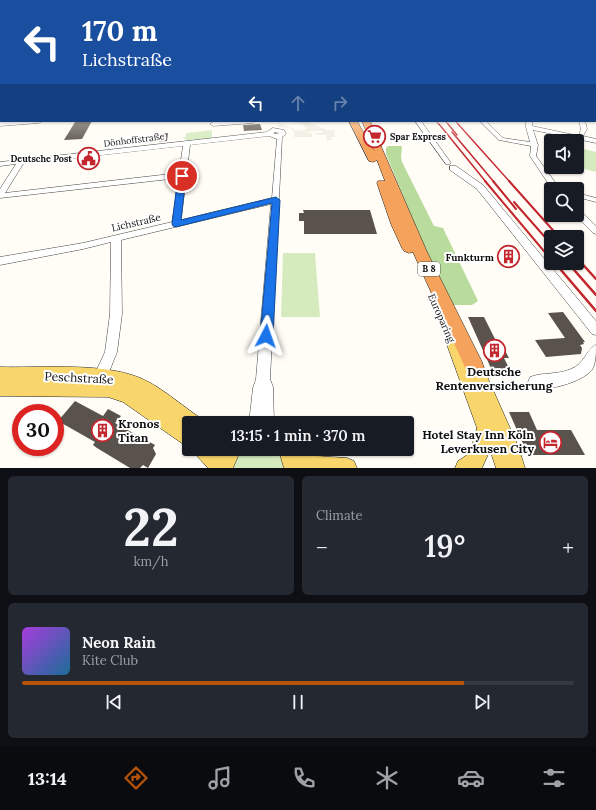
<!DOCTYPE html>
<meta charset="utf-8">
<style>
:root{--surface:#171b24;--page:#242831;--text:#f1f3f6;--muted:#9ea1a6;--line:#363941;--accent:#b45309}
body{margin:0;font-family:Lora,serif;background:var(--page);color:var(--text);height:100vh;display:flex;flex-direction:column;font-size:15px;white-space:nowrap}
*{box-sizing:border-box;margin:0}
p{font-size:13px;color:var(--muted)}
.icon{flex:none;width:22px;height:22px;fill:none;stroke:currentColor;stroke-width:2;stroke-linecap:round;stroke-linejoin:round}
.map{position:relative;height:468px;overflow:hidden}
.details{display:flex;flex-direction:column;gap:8px;padding:8px;background:#0d0f14;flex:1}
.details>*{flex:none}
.hud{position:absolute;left:0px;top:0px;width:596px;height:122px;box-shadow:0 1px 3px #0004;background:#1a4fa0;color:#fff;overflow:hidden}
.controls{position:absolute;left:544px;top:134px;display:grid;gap:8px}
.controls a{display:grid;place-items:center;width:40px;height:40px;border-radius:4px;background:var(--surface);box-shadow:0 1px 3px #0004;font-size:20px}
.speed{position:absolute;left:12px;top:404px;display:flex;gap:8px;font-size:20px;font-weight:700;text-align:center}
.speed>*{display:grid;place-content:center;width:52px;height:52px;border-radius:50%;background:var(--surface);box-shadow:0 1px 3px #0004;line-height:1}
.speed .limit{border:6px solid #d22;background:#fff;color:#111}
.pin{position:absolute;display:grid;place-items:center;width:34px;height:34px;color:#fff;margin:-17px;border:2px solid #fff;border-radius:50%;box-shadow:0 1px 4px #0007}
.me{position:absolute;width:44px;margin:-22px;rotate:4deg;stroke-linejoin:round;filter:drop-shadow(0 0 3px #0008)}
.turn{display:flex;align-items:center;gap:14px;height:84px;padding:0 16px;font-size:18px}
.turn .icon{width:52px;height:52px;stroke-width:2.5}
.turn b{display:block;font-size:28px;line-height:34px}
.lanes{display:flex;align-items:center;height:38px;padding:0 16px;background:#0003;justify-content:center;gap:20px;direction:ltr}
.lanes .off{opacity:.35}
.big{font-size:30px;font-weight:600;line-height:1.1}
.details .widget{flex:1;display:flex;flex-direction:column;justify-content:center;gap:6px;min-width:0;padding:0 14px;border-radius:6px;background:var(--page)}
.details .dial{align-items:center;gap:0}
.dial b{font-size:52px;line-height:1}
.song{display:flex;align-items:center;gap:12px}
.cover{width:48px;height:48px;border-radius:6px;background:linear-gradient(135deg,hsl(280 70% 55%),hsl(200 70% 35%))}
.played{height:4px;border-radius:2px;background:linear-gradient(90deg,var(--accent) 80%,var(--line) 80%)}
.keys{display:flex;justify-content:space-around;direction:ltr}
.heat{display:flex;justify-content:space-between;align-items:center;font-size:22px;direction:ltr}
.details .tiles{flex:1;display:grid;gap:8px;grid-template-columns:1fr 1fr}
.widget:last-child{grid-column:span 2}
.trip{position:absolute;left:182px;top:416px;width:232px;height:40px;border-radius:4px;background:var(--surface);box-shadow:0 1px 3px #0004;font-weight:600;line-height:40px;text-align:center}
.dock{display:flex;height:64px;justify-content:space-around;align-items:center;background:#090b0e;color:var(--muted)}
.dock .icon{width:28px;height:28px}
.dock .on{color:var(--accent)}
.dock b{font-size:18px;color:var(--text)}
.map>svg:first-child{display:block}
.green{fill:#d5ebbd}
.forest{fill:#b9dc9c}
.plaza{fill:#f1ede2}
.building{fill:#5a524d}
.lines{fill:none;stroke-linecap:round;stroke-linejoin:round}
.minor-casing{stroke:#444;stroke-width:1}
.major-casing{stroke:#222;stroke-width:1}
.highway-casing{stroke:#222;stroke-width:1}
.minor{fill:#fff;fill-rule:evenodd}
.major{fill:#f9d66b;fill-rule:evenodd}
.highway{fill:#f5a25d;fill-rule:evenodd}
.rail-far3{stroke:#c4262e;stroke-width:1}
.rail-far2{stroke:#c4262e;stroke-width:1.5}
.rail-far1{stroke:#c4262e;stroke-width:2}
.rail{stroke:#c4262e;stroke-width:2.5}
.route{fill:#1a73e8;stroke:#114b97}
.labels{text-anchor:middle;stroke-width:4;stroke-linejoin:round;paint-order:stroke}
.far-poi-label{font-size:9px;font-weight:bold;fill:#111;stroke:#fff;text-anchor:start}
.far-street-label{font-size:9px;fill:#111;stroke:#fff}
.shield{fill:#fff;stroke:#585858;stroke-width:1}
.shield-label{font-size:9px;font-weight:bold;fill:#111}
.street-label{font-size:10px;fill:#111;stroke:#fff}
.poi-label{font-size:10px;font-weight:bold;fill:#111;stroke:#fff;text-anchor:end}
.near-poi-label{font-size:12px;font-weight:bold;fill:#111;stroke:#fff}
.near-street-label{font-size:12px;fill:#111;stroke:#fff}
</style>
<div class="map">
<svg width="596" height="468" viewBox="0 0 596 468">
<rect width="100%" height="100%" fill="#fffdf5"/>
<g class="green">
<path d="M212,130V138L187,140L183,137H186V133Z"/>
<path d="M577,147L596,152V172L577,167Z"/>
<path d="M283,253H315L320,317H281Z"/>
<path d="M245,449H275L282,460L284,468H233L239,454Z"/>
</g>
<path class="forest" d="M388,146H402L401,157L402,162L434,226L443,228L478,301L472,305H450L421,240L386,154V148Z"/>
<path class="plaza" d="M295,121H307L327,130H334L335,137H331L332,140H327L326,135H316L315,133H322V131H312L307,133H312V137H294V132L290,128L278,127L279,123H280L298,131L306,129V127Z"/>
<g class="building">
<path d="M92,121L82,139L64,140L75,122Z"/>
<path d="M258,124H260L262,130L244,131L243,125Z"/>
<path d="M168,133L167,141L156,142L158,134Z"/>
<path d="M303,210H370L377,234H304V221H299V213H304Z"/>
<path d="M563,312L585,342H583L584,344L580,345L582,348L581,354L546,357L535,340L565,338L548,313Z"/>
<path d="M468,317H484L497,343H501L509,358H504L512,374L494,375Z"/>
<path d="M75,401L103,416L108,409L121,416L115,423L155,445L153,448L156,454L148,468L143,465L140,468H130L97,448L93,445L95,442L58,421Z"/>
<path d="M509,412H529L537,430H571L585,455H528Z"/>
</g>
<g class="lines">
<defs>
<g id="minor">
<rect x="0" y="91" width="1" height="2"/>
<path d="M16,121H42L39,123L0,126V122Z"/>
<path d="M230,121H256L253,123L213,126L210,124L213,122Z"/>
<path d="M415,121H421L451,163L450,164H446Z"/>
<path d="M480,121H486L503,138L530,142L526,127V121H532V126L579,136L581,129L579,121H585L587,129L583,136L596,139V143L533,130L538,145L536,156L560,189H552L530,156L531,146L499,140Z"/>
<path d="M273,128L284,130L286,134L282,137L270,379L273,387L274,423H249L253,388L256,379L271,204L121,240L122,314L117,352L104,385L99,387L94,385L92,380L105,352L110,314L111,242L83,249L0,265V257L83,243L172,222L179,178L0,198V189L16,164L0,166V162L267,132ZM274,132L279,133H280L274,134ZM269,136L277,139L272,198L181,220L190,145ZM183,146L179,173L5,193L23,164Z"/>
<path d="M450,166H456L483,185L596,321V335L592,334L477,189L450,170Z"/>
<path d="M577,193L596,198V202L577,197Z"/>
<path d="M577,209L580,210L596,226V234L593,233L575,215H577Z"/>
<path d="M596,345C596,353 596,363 592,370C582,382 545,393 530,387L528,382L530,377C543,372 558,375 571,369C585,364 586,349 596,345Z"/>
</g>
<g id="major">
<rect x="595" y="109" width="1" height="4"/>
<path d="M453,335L458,337L469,364L475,360L481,363L518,446L525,468H496L490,450L482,468H455L458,461L470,453L477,428L446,342L448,337Z"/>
<path d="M0,367C40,368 94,363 132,375C156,382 178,403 199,417L202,423H189V447L183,444L123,402L108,397L0,396Z"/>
<path d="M195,449H217L220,453L222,449H241L233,468H208L197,456Z"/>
<path d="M280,449H299L317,456L347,458L354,461L357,468H284L279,451Z"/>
</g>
<path id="highway" d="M349,121H357L374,151L362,121H370L427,252L482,362L484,368L482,374L475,377L468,374L413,252L409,253L404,251L402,248L391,224L377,183L378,181H385L377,160L373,162L369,161Z"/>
</defs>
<use href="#minor" class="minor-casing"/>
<use href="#major" class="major-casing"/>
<use href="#highway" class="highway-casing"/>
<use href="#minor" class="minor"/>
<use href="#major" class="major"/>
<use href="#highway" class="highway"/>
<g class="rail-far3">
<path d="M436,121L439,125"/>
<path d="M445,121L449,125"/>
<path d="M455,121L459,125"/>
</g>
<g class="rail-far2">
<path d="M439,124L486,182"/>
<path d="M448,124L457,135"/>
<path d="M458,124L510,182"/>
<path d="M452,132L494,182"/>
</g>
<g class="rail-far1">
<path d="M485,181L548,256"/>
<path d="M493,181L516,209"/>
<path d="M509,181L559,237"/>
<path d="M514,202L551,244"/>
</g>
<g class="rail">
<path d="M547,255L551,259"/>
<path d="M577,258L596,279"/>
<path d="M555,263L596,311"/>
<path d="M568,263L596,295"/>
</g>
</g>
<linearGradient id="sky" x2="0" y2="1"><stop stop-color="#95c6ee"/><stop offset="0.55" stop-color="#fffefa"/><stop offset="1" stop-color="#fffefa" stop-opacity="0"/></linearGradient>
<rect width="596" height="146" fill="url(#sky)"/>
<path class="route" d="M182,173L186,176L181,220L276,197L280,200L273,336L271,340L266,342L262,340L260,336L272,203L176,227L173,226L172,224L178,176Z"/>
<defs>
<symbol id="supermarket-ring" viewBox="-11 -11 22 22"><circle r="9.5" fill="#fff" stroke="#c4262e" stroke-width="1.5"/><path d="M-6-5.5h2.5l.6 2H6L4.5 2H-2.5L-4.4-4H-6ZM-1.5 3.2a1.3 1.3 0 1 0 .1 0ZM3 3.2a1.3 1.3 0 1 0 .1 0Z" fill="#c4262e"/></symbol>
<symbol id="civic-ring" viewBox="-11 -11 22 22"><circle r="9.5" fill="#fff" stroke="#c4262e" stroke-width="1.5"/><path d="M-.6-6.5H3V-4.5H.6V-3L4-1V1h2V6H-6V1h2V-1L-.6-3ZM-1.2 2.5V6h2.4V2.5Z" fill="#c4262e"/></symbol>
<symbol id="building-ring" viewBox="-11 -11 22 22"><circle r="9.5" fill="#fff" stroke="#c4262e" stroke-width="1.5"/><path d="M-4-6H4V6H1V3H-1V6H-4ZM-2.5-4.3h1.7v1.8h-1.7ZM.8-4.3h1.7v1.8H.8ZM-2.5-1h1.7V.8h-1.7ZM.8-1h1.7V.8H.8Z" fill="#c4262e"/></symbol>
<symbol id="hotel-ring" viewBox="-11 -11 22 22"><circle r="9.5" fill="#fff" stroke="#c4262e" stroke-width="1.5"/><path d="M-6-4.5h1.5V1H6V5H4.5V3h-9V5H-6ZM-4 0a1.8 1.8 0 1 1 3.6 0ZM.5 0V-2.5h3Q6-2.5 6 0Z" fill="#c4262e"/></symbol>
</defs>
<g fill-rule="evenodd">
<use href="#supermarket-ring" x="362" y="124" width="25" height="25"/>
<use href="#civic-ring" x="76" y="146" width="25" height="25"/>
<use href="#building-ring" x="496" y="244" width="25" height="25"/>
<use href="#building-ring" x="482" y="338" width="25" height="25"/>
<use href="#building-ring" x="90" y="418" width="25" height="25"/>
<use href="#hotel-ring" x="538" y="430" width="25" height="25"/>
</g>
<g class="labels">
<g class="far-poi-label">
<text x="390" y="140">Spar Express</text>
<text x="72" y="162" text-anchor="end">Deutsche Post</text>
</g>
<g class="far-street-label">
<text transform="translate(134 140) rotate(-7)" y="3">Dönhoffstraße</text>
</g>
<rect class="shield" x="418" y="262" width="22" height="14" rx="3"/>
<g class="shield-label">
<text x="429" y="272">B 8</text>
</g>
<g class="street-label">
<text transform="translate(136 222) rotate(-13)" y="4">Lichstraße</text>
<text transform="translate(442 318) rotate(66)" y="4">Europaring</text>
</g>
<g class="poi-label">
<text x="494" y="261">Funkturm</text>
</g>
<g class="near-poi-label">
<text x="494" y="376">Deutsche<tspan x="494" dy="14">Rentenversicherung</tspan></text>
<text x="118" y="428" text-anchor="start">Kronos<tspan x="118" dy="14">Titan</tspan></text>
<text x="534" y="439" text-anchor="end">Hotel Stay Inn Köln<tspan x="534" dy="14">Leverkusen City</tspan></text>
</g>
<g class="near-street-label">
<text transform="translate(79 378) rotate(3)" y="4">Peschstraße</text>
</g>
</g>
</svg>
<div class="controls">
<a><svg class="icon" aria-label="sound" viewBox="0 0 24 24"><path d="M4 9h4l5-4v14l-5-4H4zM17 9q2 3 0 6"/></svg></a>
<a><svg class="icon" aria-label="search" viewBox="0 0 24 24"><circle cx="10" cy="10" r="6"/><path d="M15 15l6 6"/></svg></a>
<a><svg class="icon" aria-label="layers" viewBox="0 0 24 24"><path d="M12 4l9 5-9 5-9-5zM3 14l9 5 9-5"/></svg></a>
</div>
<div class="speed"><div class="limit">30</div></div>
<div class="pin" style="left:182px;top:176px;background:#d93025"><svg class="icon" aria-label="arrive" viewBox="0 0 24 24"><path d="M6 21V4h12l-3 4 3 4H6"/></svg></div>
<svg class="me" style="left:266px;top:336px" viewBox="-20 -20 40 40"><path d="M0-17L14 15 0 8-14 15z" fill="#1a73e8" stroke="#fff" stroke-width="4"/></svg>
<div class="trip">13:15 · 1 min · 370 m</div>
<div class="hud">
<div class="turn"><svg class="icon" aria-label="left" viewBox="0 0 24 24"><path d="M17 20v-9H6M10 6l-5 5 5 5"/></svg><div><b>170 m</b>Lichstraße</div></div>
<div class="lanes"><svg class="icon" aria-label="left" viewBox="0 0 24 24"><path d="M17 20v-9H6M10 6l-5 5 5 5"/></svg><svg class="icon off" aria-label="ahead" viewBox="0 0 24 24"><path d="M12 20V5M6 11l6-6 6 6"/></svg><svg class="icon off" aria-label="right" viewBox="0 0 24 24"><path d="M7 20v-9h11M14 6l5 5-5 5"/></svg></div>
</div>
</div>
<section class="details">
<div class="tiles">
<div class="widget dial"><b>22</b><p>km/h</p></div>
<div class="widget"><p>Climate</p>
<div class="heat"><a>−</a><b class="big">19°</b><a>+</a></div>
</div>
<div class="widget">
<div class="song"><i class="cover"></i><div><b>Neon Rain</b><p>Kite Club</p></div></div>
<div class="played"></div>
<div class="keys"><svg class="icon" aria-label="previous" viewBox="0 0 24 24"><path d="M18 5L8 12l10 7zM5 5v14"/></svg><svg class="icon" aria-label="pause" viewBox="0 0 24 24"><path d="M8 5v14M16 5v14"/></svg><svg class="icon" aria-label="next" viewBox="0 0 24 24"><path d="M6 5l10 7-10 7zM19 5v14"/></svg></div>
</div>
</div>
</section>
<nav class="dock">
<b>13:14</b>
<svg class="icon on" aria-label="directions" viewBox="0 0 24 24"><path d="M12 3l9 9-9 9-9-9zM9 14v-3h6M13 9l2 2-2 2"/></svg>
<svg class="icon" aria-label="music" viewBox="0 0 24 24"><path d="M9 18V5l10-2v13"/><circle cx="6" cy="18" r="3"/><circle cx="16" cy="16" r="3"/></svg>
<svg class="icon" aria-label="phone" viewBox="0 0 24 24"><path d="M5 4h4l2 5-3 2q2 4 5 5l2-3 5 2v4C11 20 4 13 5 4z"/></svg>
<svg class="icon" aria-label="climate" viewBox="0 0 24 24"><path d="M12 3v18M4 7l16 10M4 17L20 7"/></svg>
<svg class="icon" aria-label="car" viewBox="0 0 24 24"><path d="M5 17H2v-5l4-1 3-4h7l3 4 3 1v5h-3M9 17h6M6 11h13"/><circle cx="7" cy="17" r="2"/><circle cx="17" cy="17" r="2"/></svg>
<svg class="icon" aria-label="filters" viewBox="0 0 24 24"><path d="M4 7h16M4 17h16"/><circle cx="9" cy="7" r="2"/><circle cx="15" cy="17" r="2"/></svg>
</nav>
